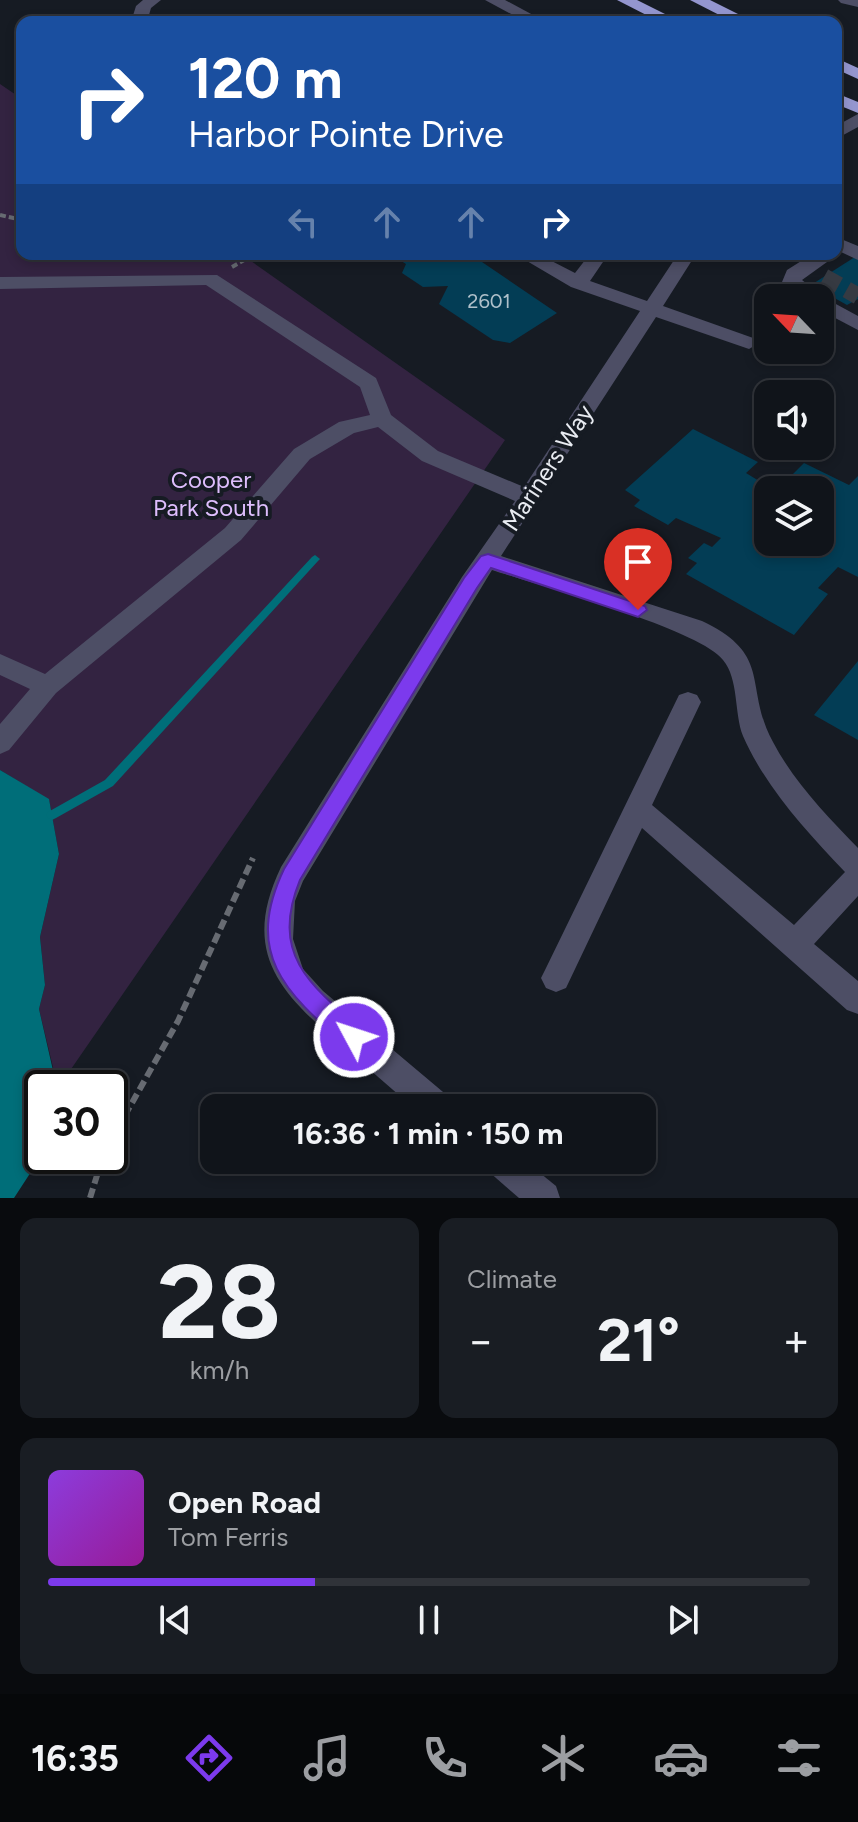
<!DOCTYPE html>
<meta charset="utf-8">
<style>
:root{--surface:#10141a;--page:#191d23;--text:#f1f3f6;--muted:#9c9ea2;--line:#303339;--accent:#7c3aed}
body{margin:0;font-family:Figtree,sans-serif;background:var(--page);color:var(--text);height:100vh;display:flex;flex-direction:column;font-size:30px;white-space:nowrap}
*{box-sizing:border-box;margin:0}
p{font-size:26px;color:var(--muted)}
.icon{flex:none;width:44px;height:44px;fill:none;stroke:currentColor;stroke-width:2;stroke-linecap:round;stroke-linejoin:round}
.map{position:relative;height:1198px;overflow:hidden}
.details{display:flex;flex-direction:column;gap:20px;padding:20px;background:#090b0e;flex:1}
.details>*{flex:none}
.banner{position:absolute;left:16px;top:16px;width:826px;height:244px;border-radius:16px;box-shadow:0 4px 12px #0003,0 0 0 2px var(--line);background:#1a4fa0;color:#fff;overflow:hidden}
.needle{width:52px;rotate:295deg}
.buttons{position:absolute;left:754px;top:284px;display:grid;gap:16px}
.buttons a{display:grid;place-items:center;width:80px;height:80px;border-radius:16px;background:var(--surface);box-shadow:0 4px 12px #0003,0 0 0 2px var(--line);font-size:40px}
.speed{position:absolute;left:24px;top:1070px;display:flex;gap:16px;font-size:40px;font-weight:700;text-align:center}
.speed>*{display:grid;place-content:center;width:104px;height:104px;border-radius:50%;background:var(--surface);box-shadow:0 4px 12px #0003,0 0 0 2px var(--line);line-height:1}
.speed .limit{border:4px solid #111;border-radius:12px;background:#fff;color:#111}
.pin{position:absolute;display:grid;place-items:center;width:68px;height:68px;color:#fff;margin:-82px -34px;border-radius:50% 50% 50% 0;rotate:-45deg;box-shadow:0 0 8px #0007}
.pin .icon{rotate:45deg}
.me{position:absolute;width:88px;margin:-44px;rotate:310deg;stroke-linejoin:round;filter:drop-shadow(0 0 6px #0008)}
.turn{display:flex;align-items:center;gap:28px;height:168px;padding:0 40px;font-size:36px}
.turn .icon{width:104px;height:104px;stroke-width:2.5}
.turn b{display:block;font-size:56px;line-height:68px}
.lanes{display:flex;align-items:center;height:76px;padding:0 40px;background:#0003;justify-content:center;gap:40px;direction:ltr}
.lanes .off{opacity:.35}
.big{font-size:60px;font-weight:700;line-height:1.1}
.details .card{flex:1;display:flex;flex-direction:column;justify-content:center;gap:12px;min-width:0;padding:0 28px;border-radius:16px;background:var(--page)}
.details .dial{align-items:center;gap:0}
.dial b{font-size:104px;line-height:1}
.song{display:flex;align-items:center;gap:24px}
.cover{width:96px;height:96px;border-radius:12px;background:linear-gradient(135deg,hsl(270 70% 55%),hsl(300 70% 35%))}
.played{height:8px;border-radius:4px;background:linear-gradient(90deg,var(--accent) 35%,var(--line) 35%)}
.keys{display:flex;justify-content:space-around;direction:ltr}
.heat{display:flex;justify-content:space-between;align-items:center;font-size:44px;direction:ltr}
.details .tiles{flex:1;display:grid;gap:20px;grid-template-columns:1fr 1fr}
.card:last-child{grid-column:span 2}
.trip{position:absolute;left:200px;top:1094px;width:456px;height:80px;border-radius:16px;background:var(--surface);box-shadow:0 4px 12px #0003,0 0 0 2px var(--line);font-weight:700;line-height:80px;text-align:center}
.tabs{display:flex;height:128px;justify-content:space-around;align-items:center;background:#06080a;color:var(--muted)}
.tabs .icon{width:56px;height:56px}
.tabs .current{color:var(--accent)}
.tabs b{font-size:36px;color:var(--text)}
.map>svg:first-child{display:block}
.green{fill:#332341}
.water{fill:#006e79}
.lines{fill:none;stroke-linecap:round;stroke-linejoin:round}
.stream{fill:#006e79;fill-rule:evenodd}
.building{fill:#033d55}
.minor-tunnel{stroke:#363a42;stroke-width:17;stroke-dasharray:17 9;stroke-linecap:butt}
.path-far1{stroke:#676b72;stroke-width:4;stroke-dasharray:6 3;stroke-linecap:butt}
.path{stroke:#676b72;stroke-width:6;stroke-dasharray:10 5;stroke-linecap:butt}
.minor{fill:#4d4e65;fill-rule:evenodd}
.highway{fill:#9496cf;fill-rule:evenodd}
.route{fill:#7c3aed;stroke:#51269a;stroke-width:2}
.labels{text-anchor:middle;stroke-width:8;stroke-linejoin:round;paint-order:stroke}
.number-label{font-size:20px;fill:#afc0ca}
.street-label{font-size:24px;fill:#e8ebf1;stroke:#161b23}
.park-label{font-size:24px;fill:#debefd;stroke:#161b23}
</style>
<div class="map">
<svg width="858" height="1198" viewBox="0 0 858 1198">
<rect width="100%" height="100%" fill="#161b23"/>
<path class="green" d="M0,84L22,99V254H241L505,440L58,1088L39,1009L45,985L40,937L59,854L49,800L0,770Z"/>
<path class="water" d="M0,770L49,799L59,854L40,937L45,985L39,1009L57,1088H42V1155L14,1198H0Z"/>
<g class="lines">
<path class="stream" d="M315,555L320,559L318,561L113,786L56,818L52,820L48,818L46,815L48,812L105,780L312,557Z"/>
</g>
<g class="building">
<path d="M390,254H496L482,262L557,313L510,343L493,340L439,304L448,286L423,287L402,273L406,264Z"/>
<path d="M858,255V299L847,305L811,285Z"/>
<path d="M693,429L758,462L746,473L774,490H768V542H820V490H777L804,463L849,485L858,476V577L838,567L818,588L828,594L794,635L686,574L697,563L688,558L704,543L712,547L721,538L676,518L668,525L634,506L640,500L625,490Z"/>
<path d="M858,661V740L814,715Z"/>
</g>
<g class="lines">
<path class="minor-tunnel" d="M824,277L858,296"/>
<g class="path-far1">
<path d="M0,215L22,220"/>
<path d="M232,267L255,254"/>
</g>
<g class="path">
<path d="M110,1142L178,1021L253,858"/>
<path d="M90,1198L103,1156"/>
</g>
<g class="minor">
<path d="M143,0H161L151,8L147,22H131L136,6Z"/>
<path d="M485,0H505L546,22H526Z"/>
<path d="M838,0H858V7L841,3Z"/>
<path d="M858,114V127L836,139V126Z"/>
<path d="M841,239L858,246V260L841,252L836,254V241Z"/>
<path d="M515,254H538L575,273L589,255H603L605,259L590,281L647,301L678,254H696L663,306L756,339L759,343L749,349L656,317L501,556L702,621C774,655 743,687 773,742C794,782 827,816 858,848V896L814,944L858,981V1014L847,1010L642,828L566,988L556,992L546,988L541,978L546,968L679,695L688,692L697,695L701,702L652,805L794,925L845,872C806,831 766,788 743,736C734,713 739,679 723,660C699,629 537,585 492,570L303,881L295,901L293,939L303,969L323,991L449,1097L454,1108H414C389,1087 365,1065 340,1044C278,991 241,951 281,867L462,577L515,501L422,461L378,427L354,433L310,459L241,540L56,693L9,750L0,754V724L30,689L0,675V654L45,674L225,528L294,449L339,422L370,415L360,387L206,285L0,289V277L217,275L376,378L391,415L438,451L524,487L640,311L571,287Z"/>
<path d="M803,254H827L829,258L827,262L802,280L823,297L858,316V330L820,310V298C803,298 793,296 782,282L787,270L806,258Z"/>
<path d="M483,1160H524L556,1186L560,1198H519L488,1171Z"/>
</g>
<g class="highway">
<path d="M617,0H637L681,22H660Z"/>
<path d="M690,0H710L754,22H733Z"/>
<path d="M836,58L858,68V79L836,69Z"/>
<path d="M836,93L858,102V113L836,104Z"/>
</g>
</g>
<path class="route" d="M488,554L645,606L647,610L638,617L491,568L477,588L300,880C270,954 309,985 362,1029L366,1037L362,1045L354,1048L346,1045C284,992 244,953 284,869L464,578L481,556Z"/>
<g class="labels">
<g class="number-label">
<text x="489" y="308">2601</text>
</g>
<g class="street-label">
<text transform="translate(548 468) rotate(-57)" y="8">Mariners Way</text>
</g>
<g class="park-label">
<text x="211" y="488">Cooper<tspan x="211" dy="28">Park South</tspan></text>
</g>
</g>
</svg>
<div class="buttons">
<a><svg class="needle" viewBox="-14 -14 28 28"><path d="M0-13l5 13h-10z" fill="#e53935"/><path d="M0 13l5-13h-10z" fill="#9c9ea2"/></svg></a>
<a><svg class="icon" aria-label="sound" viewBox="0 0 24 24"><path d="M4 9h4l5-4v14l-5-4H4zM17 9q2 3 0 6"/></svg></a>
<a><svg class="icon" aria-label="layers" viewBox="0 0 24 24"><path d="M12 4l9 5-9 5-9-5zM3 14l9 5 9-5"/></svg></a>
</div>
<div class="speed"><div class="limit">30</div></div>
<div class="pin" style="left:638px;top:610px;background:#d93025"><svg class="icon" aria-label="arrive" viewBox="0 0 24 24"><path d="M6 21V4h12l-3 4 3 4H6"/></svg></div>
<svg class="me" style="left:354px;top:1037px" viewBox="-20 -20 40 40"><circle r="17" fill="#7c3aed" stroke="#fff" stroke-width="3"/><path d="M0-11L8 9 0 5-8 9z" fill="#fff"/></svg>
<div class="trip">16:36 · 1 min · 150 m</div>
<div class="banner">
<div class="turn"><svg class="icon" aria-label="right" viewBox="0 0 24 24"><path d="M7 20v-9h11M14 6l5 5-5 5"/></svg><div><b>120 m</b>Harbor Pointe Drive</div></div>
<div class="lanes"><svg class="icon off" aria-label="left" viewBox="0 0 24 24"><path d="M17 20v-9H6M10 6l-5 5 5 5"/></svg><svg class="icon off" aria-label="ahead" viewBox="0 0 24 24"><path d="M12 20V5M6 11l6-6 6 6"/></svg><svg class="icon off" aria-label="ahead" viewBox="0 0 24 24"><path d="M12 20V5M6 11l6-6 6 6"/></svg><svg class="icon" aria-label="right" viewBox="0 0 24 24"><path d="M7 20v-9h11M14 6l5 5-5 5"/></svg></div>
</div>
</div>
<section class="details">
<div class="tiles">
<div class="card dial"><b>28</b><p>km/h</p></div>
<div class="card"><p>Climate</p>
<div class="heat"><a>−</a><b class="big">21°</b><a>+</a></div>
</div>
<div class="card">
<div class="song"><i class="cover"></i><div><b>Open Road</b><p>Tom Ferris</p></div></div>
<div class="played"></div>
<div class="keys"><svg class="icon" aria-label="previous" viewBox="0 0 24 24"><path d="M18 5L8 12l10 7zM5 5v14"/></svg><svg class="icon" aria-label="pause" viewBox="0 0 24 24"><path d="M8 5v14M16 5v14"/></svg><svg class="icon" aria-label="next" viewBox="0 0 24 24"><path d="M6 5l10 7-10 7zM19 5v14"/></svg></div>
</div>
</div>
</section>
<nav class="tabs">
<b>16:35</b>
<svg class="icon current" aria-label="directions" viewBox="0 0 24 24"><path d="M12 3l9 9-9 9-9-9zM9 14v-3h6M13 9l2 2-2 2"/></svg>
<svg class="icon" aria-label="music" viewBox="0 0 24 24"><path d="M9 18V5l10-2v13"/><circle cx="6" cy="18" r="3"/><circle cx="16" cy="16" r="3"/></svg>
<svg class="icon" aria-label="phone" viewBox="0 0 24 24"><path d="M5 4h4l2 5-3 2q2 4 5 5l2-3 5 2v4C11 20 4 13 5 4z"/></svg>
<svg class="icon" aria-label="climate" viewBox="0 0 24 24"><path d="M12 3v18M4 7l16 10M4 17L20 7"/></svg>
<svg class="icon" aria-label="car" viewBox="0 0 24 24"><path d="M5 17H2v-5l4-1 3-4h7l3 4 3 1v5h-3M9 17h6M6 11h13"/><circle cx="7" cy="17" r="2"/><circle cx="17" cy="17" r="2"/></svg>
<svg class="icon" aria-label="filters" viewBox="0 0 24 24"><path d="M4 7h16M4 17h16"/><circle cx="9" cy="7" r="2"/><circle cx="15" cy="17" r="2"/></svg>
</nav>
